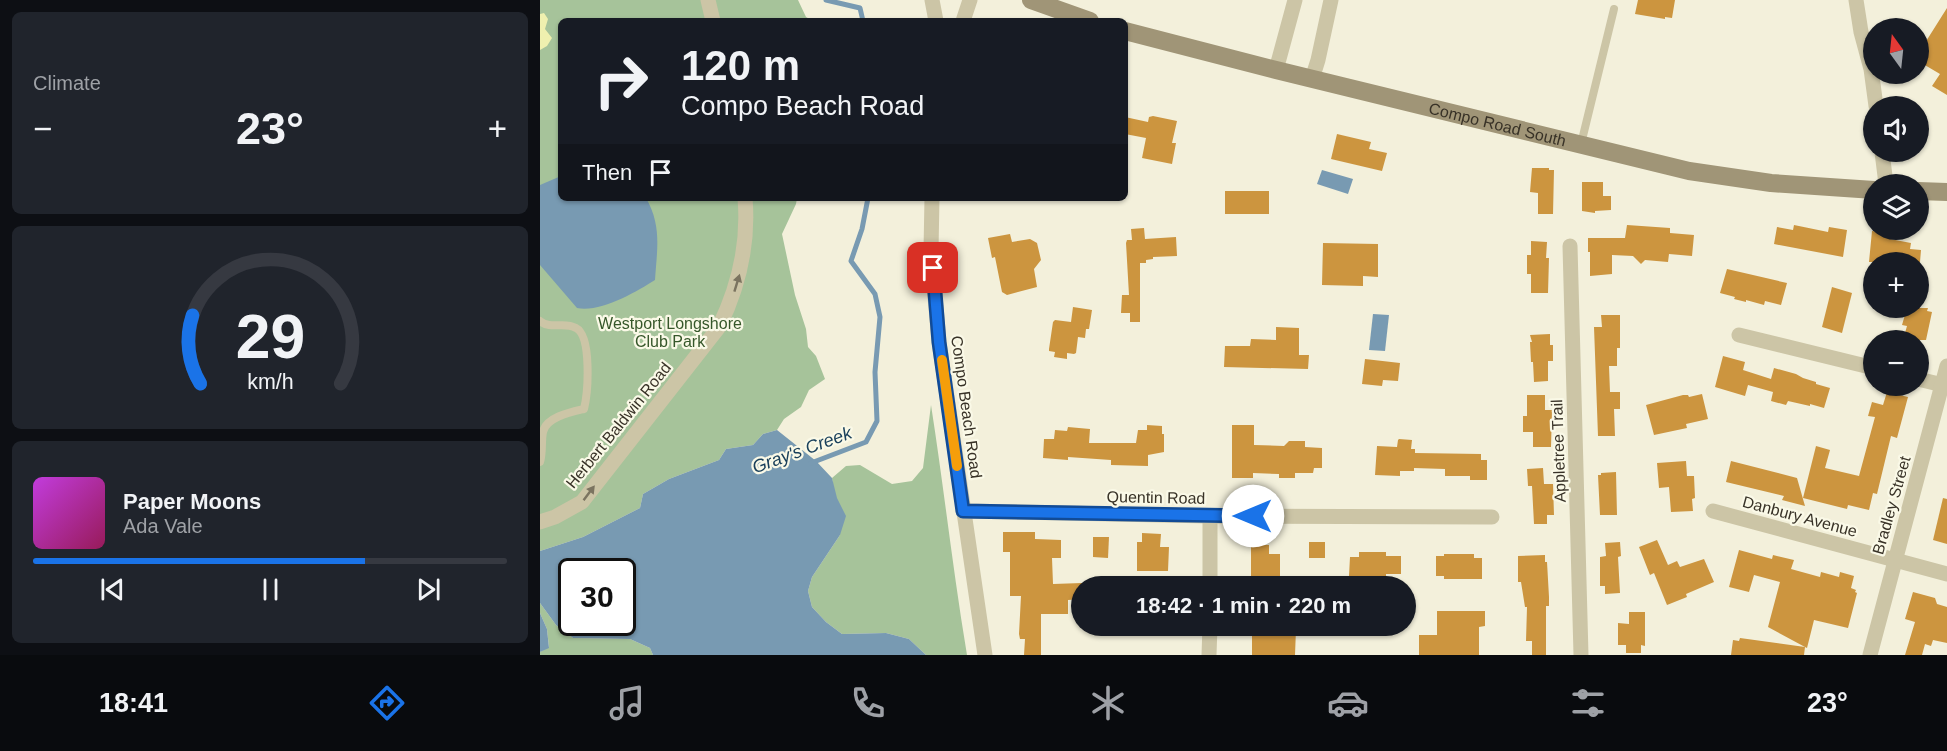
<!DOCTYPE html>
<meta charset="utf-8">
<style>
:root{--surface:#171b24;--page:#20242c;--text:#f1f3f6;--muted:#9ea1a6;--line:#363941;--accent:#1a73e8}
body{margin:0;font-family:Arial,sans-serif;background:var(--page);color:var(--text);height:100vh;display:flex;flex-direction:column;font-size:22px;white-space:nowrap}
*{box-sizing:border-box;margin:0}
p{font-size:20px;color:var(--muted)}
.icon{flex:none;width:33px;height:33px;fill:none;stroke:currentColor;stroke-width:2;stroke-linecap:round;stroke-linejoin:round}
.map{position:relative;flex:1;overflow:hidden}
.panel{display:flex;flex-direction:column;gap:12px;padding:12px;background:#0d0f14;width:540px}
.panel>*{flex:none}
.guide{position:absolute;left:18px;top:18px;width:570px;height:183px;border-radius:9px;box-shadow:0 2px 4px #0004;background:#171b24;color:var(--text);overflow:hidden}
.needle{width:39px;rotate:345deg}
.buttons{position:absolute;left:1323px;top:18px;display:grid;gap:12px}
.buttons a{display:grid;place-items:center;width:66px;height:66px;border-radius:50%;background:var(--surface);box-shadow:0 2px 4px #0004;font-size:30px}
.speed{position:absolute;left:18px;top:558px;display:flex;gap:12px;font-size:30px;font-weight:700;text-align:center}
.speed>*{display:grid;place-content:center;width:78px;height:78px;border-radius:50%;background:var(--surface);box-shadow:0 2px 4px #0004;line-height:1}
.speed .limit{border:3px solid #111;border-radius:9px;background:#fff;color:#111}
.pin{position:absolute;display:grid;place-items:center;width:51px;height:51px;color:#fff;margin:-26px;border-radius:12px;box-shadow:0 3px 9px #0006}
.me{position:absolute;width:66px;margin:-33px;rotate:270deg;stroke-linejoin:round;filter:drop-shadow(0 0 4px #0008)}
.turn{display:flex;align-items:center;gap:21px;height:126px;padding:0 24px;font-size:27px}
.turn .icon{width:78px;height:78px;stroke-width:2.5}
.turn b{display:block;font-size:42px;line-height:51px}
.then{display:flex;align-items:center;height:57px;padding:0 24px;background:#0003;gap:12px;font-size:22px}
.big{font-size:45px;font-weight:700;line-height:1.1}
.panel .widget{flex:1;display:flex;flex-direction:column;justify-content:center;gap:9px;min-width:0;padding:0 21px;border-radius:9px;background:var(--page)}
.panel .dial{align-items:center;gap:0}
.dial svg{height:156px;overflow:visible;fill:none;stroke:var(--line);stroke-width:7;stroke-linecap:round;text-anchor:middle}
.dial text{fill:var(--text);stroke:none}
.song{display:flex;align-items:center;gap:18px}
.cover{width:72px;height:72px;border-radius:9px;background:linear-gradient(135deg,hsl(290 70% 55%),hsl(330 70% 35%))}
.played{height:6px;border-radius:3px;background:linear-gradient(90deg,var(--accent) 70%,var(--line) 70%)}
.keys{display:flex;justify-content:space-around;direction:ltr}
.heat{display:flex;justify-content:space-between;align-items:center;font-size:33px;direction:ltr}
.trip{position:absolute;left:531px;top:576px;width:345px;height:60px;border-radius:30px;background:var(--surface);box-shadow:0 2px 4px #0004;font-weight:700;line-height:60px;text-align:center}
.tabs{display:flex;height:96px;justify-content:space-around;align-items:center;background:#090b0e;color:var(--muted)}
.tabs .icon{width:42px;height:42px}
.tabs .active{color:var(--accent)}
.tabs b{font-size:27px;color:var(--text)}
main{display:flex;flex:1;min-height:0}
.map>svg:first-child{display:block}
.green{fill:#a6c39a}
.sand{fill:#eff0af}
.water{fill:#789ab2;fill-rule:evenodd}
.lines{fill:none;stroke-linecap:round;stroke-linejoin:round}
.stream{stroke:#789ab2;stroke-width:5}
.building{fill:#cc953f}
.lane{stroke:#ccc5a6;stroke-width:8}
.street{stroke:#ccc5a6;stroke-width:15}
.secondary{stroke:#a09577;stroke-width:18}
.oneway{fill:#7b7460}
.route-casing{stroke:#114b97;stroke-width:15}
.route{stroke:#1a73e8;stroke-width:10}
.slow{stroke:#f59e0b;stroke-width:10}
.labels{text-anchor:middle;stroke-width:4.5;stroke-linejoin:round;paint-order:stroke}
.street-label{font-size:16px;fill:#383227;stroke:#faf9e7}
.park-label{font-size:16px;fill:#36572a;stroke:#faf9e7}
.water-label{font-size:18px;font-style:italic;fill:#1a405b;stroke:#faf9e7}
</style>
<main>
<section class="panel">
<div class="widget"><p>Climate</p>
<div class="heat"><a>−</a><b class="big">23°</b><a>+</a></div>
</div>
<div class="widget dial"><svg viewBox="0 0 100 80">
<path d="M14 69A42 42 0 1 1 86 69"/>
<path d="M14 69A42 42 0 0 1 10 34" stroke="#1a73e8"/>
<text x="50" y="56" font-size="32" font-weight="700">29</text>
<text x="50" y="72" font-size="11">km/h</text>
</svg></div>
<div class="widget">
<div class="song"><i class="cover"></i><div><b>Paper Moons</b><p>Ada Vale</p></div></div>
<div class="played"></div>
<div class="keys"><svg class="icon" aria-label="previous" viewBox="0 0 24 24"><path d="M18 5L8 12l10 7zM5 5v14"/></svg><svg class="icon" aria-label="pause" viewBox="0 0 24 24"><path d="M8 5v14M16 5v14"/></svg><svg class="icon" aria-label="next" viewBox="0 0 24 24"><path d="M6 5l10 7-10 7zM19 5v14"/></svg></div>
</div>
</section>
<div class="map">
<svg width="1407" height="655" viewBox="0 0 1407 655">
<rect width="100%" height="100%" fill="#f3f0db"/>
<g class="green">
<path d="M0,0H258L266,17L273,21H21V198H257L256,204L242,234L255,295L266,329L268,347L276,356L285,379L269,390L261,407L244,419L237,430L223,434L213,445L186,449L179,460L129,479L103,494L100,508L43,537L0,551Z"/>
<path d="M391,405C404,488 413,572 427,655H386L369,639L346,633L302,634L286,622L272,607L268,591L272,577L300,535L292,478L306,466L320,465L352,484L372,481L383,468Z"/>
<path d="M0,603L16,625L33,638L90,639L110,648L113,655H0V652L9,647L7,629L0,613Z"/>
</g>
<path class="sand" d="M4,13L8,19L5,29L12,38L7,46L0,50V14Z"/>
<g class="water">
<path d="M782,170L813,179L808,194L777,184Z"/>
<path d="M21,176V198H106C122,226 117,249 115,280C96,292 60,313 37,308L0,265V185Z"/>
<path d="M833,314L849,315L845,351L829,350Z"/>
<path d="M237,430L276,461L292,478L297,498L306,516L300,535L272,577L268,591L272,607L286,622L302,634L346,633L369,639L386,655H113L110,648L90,639L33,638L16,625L0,603V551L43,537L100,508L103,494L129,479L179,460L186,449L213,445L223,434ZM32,572H82V622H32Z"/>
<path d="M0,613L7,629L9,648L0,652Z"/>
</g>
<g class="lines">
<g class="stream">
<path d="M286,0L320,8L323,21"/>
<path d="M271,463L326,442L337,421L335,372L340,317L335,294L311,261L322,229L328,198"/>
</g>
</g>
<g class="building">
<path d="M1098,0H1135L1132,18L1125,17V19L1095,14Z"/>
<path d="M1407,8V95L1392,86L1400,74L1378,61V54Z"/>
<path d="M613,116L637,121L632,143H636L632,164L602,158L606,138L585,134V117L608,122L609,117Z"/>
<path d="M797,134L831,142L829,149L847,153L842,171L791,159Z"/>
<path d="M992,168H1009V170H1014L1013,214H998V193L990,192Z"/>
<path d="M1042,182H1063V196H1071V210L1055,211V213L1042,211Z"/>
<rect x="685" y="191" width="44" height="23"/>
<path d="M1087,225L1130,228V233L1154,235L1152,256L1129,254L1128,262L1105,260L1101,264L1093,256L1072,255V274L1050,276V252H1048V238H1085Z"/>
<path d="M1254,225L1288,232L1289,227L1307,230L1303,257L1234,244L1237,227L1253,230Z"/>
<path d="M604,228L605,239L636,237L637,256L613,257V259L606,260V263H600V322H590V313H581L582,295H589L586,243L587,240H592L591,229Z"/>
<path d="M1332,231L1350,233V239L1371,243L1370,249L1381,250L1380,262H1329Z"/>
<path d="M470,234L472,242L490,239L497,243L501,260L494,269L497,287L467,295L462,292L455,257L452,258L448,238Z"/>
<path d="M991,241L1007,242L1006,258H1009L1008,293H991V274H987V255H991Z"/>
<path d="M783,243L838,244V277L823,276V286L782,285Z"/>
<path d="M1187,269L1247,283L1241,305L1225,301L1224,305L1206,300V302L1194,299L1195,297L1180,293Z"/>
<path d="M1292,287L1312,293L1302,333L1282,327Z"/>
<path d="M533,307L552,310L549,329H546L545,338L538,337L536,353L534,354L527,353V359L514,357L515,352L509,351V349L513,322L515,320L531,322Z"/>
<path d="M1367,308H1388L1387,311L1392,312L1386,340H1363L1367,326L1362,325Z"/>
<path d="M1061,315H1080V348H1077V366H1069L1070,392H1080V409H1074L1075,436H1058L1054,327H1062Z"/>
<path d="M736,327L759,328V355H769L768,369L684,367L685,346H710L711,339L736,340Z"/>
<path d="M1010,334V345H1013V361H1008V381L994,382L993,362H991L990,342H992L990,335Z"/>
<path d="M1183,356L1205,362L1203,370L1231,379L1234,368L1256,374L1263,378L1276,382V384L1290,388L1284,408L1270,404V406L1248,401L1246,405L1231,401L1233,392L1208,385L1205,396L1175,387Z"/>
<path d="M825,359L860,363L858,381L843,380L842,386L822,384Z"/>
<path d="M1347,392L1368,397L1357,438L1351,436L1337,494L1333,493L1329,510L1308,505L1307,509L1263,498L1276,446L1290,450L1285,468L1319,476L1335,417L1328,416L1332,402L1343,405Z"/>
<path d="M1162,394L1168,419L1146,424L1147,428L1114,435L1106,405L1143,395H1148L1149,397Z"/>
<path d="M987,395H1005V410H1012L1011,447H993V432H983V416H987Z"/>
<path d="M607,425L622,426V434H624V452L608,455V466L571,465V460L528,457V460L503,458L504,439H514L515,430L527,431L528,427L550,429L549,443H596L598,430H607Z"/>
<path d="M692,425H714V445L744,446L749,441H765V447L782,448V468H774L773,473H755V478H739V474L713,473V478H692Z"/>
<path d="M859,439L872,440L871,449H875V453L941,454V460H947V480H930V476H905V469L874,468V471H860V476L835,475L837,446L857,447L858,440Z"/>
<path d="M1146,461L1147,476H1154L1155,498L1152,499L1153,511L1131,512L1129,487L1119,488L1117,463Z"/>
<path d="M1191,461L1257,478L1265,506L1242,500L1244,496L1186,482Z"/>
<path d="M1003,468L1004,484H1013L1014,515H1007V524H994L992,486H988L987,469Z"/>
<path d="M1076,472L1077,515H1060L1058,475H1061V473Z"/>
<path d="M1403,498L1407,499V544L1393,540Z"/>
<path d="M463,532H495V539L521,540V558H512L513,584L542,583V599L528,600V614H501V655H484L485,639H480L479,634L481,596H470V552H463Z"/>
<path d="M602,533L621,534L620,547H629L628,571H597V542H602Z"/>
<path d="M553,537H569L568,558L553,557Z"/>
<path d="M1117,540L1128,565L1137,561L1140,567L1164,559L1174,582L1146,594L1147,597L1127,605L1114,573L1110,575L1099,547Z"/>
<rect x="769" y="542" width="16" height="16"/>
<path d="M1080,542L1081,556L1078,557L1080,593L1065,594V586H1060V557L1066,556L1065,543Z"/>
<path d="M711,545H729V554H740V582H735V586H721V581H711Z"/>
<path d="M1199,550L1232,559L1233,555L1254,560L1251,569L1280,577L1281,572L1299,577L1300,572L1314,576L1311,588L1316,590L1315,592L1317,593L1308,628L1274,620L1267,648L1265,647L1264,655H1191L1193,640L1199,641L1200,638L1265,647L1228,627L1240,582L1214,575L1209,592L1189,587Z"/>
<path d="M819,552H846V556H861V574H846V576H809L810,557H819Z"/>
<path d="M904,554H934V558H942V579H904V576H896V556H904Z"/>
<path d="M1005,555V562H1007L1009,597V606H1006V655H992V641H986L987,607H985L981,582H978V556Z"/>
<path d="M1373,592L1395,598L1397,604L1407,607V643L1393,640L1391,646L1385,644L1382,655H1365L1375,622L1365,619Z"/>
<path d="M897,611H945V626L939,627V655H879V635H897Z"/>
<path d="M1089,612H1105V646L1101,645V653H1086V645H1078V623L1089,624Z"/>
<path d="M712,626H733V629H756L755,655H712Z"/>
</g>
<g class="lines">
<g class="lane">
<path d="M1041,144L1074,9"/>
<path d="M0,321C11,330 24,321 36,328C52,336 48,393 44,409C31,412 6,417 3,432C1,442 3,452 0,462"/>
</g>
<g class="street">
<path d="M168,0L173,21"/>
<path d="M392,0L396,21"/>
<path d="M1316,0L1321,32L1331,69L1336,106"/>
<path d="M423,21L430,0"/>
<path d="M736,70L755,0"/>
<path d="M772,79L778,60L791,0"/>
<path d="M1342,152L1346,184"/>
<path d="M392,198L391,250L399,342L445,655"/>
<path d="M1030,246L1041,655"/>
<path d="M1199,335L1334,368"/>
<path d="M1378,379L1407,386"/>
<path d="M423,511L670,516L952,517"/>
<path d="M1173,511L1407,574"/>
<path d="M0,522L15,517L42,502L179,327C199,286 209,244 205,198"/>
<path d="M670,586V516"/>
<path d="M669,655L670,626"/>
<path d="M1330,655L1407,366"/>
</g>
<g class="secondary">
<path d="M491,0L550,21"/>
<path id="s1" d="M585,31L736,70L1149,171L1231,183L1334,190"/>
<path d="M1378,191L1407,192"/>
</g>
</g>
<defs><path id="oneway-solid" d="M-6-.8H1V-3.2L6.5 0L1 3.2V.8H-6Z" transform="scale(1.5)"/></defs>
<g class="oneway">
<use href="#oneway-solid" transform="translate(197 283) rotate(-73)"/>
<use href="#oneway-solid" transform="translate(49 493) rotate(-53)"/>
</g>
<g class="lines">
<defs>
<path id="route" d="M393,268L399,342L423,511L713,516"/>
</defs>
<use href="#route" class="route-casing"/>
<use href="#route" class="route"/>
<path class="slow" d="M402,360L417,466"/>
</g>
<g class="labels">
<g class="street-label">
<text dy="6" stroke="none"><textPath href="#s1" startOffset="384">Compo Road South</textPath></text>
<text transform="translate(427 407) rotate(82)" y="6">Compo Beach Road</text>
<text transform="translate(78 425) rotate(-51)" y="6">Herbert Baldwin Road</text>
<text transform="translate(1018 451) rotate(-92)" y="6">Appletree Trail</text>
<text transform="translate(616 497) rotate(1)" y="6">Quentin Road</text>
<text transform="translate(1351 505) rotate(-74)" y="6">Bradley Street</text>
<text transform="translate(1260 516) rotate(15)" y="6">Danbury Avenue</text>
</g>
<g class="park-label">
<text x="130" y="329">Westport Longshore<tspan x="130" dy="18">Club Park</tspan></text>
</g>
<g class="water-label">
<text transform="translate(262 450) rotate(-20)" y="6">Gray's Creek</text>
</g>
</g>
</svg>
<div class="buttons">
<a><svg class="needle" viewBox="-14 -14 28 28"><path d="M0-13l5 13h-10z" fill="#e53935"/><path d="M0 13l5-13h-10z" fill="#9ea1a6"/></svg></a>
<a><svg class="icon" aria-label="sound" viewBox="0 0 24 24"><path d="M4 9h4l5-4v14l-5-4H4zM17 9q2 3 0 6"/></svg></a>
<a><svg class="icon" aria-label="layers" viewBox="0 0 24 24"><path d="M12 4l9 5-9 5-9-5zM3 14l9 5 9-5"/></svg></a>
<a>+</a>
<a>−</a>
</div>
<div class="speed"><div class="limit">30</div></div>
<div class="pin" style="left:393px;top:268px;background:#d93025"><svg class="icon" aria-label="arrive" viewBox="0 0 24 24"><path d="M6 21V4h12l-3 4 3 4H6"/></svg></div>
<svg class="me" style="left:713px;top:516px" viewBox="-20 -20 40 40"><circle r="19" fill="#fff"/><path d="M0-13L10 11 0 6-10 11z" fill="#1a73e8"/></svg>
<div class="trip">18:42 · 1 min · 220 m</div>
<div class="guide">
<div class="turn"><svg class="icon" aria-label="right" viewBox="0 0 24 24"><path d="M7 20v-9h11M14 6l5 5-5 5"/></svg><div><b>120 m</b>Compo Beach Road</div></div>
<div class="then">Then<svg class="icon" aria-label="arrive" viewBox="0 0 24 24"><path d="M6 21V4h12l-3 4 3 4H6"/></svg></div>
</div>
</div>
</main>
<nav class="tabs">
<b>18:41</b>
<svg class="icon active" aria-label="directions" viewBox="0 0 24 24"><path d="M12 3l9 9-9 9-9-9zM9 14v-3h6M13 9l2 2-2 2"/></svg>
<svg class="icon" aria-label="music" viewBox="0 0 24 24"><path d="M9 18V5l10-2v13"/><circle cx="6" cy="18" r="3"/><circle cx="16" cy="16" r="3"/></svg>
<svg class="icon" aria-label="phone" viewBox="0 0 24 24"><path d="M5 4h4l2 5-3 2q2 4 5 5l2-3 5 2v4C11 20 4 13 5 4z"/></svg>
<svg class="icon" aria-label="climate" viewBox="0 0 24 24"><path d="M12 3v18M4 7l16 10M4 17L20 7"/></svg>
<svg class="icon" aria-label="car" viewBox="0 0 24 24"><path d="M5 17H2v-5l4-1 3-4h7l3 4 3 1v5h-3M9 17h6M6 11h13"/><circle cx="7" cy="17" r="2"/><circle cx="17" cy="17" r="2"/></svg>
<svg class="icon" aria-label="filters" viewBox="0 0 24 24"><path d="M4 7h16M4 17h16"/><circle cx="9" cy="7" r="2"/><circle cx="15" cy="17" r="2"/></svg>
<b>23°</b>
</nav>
